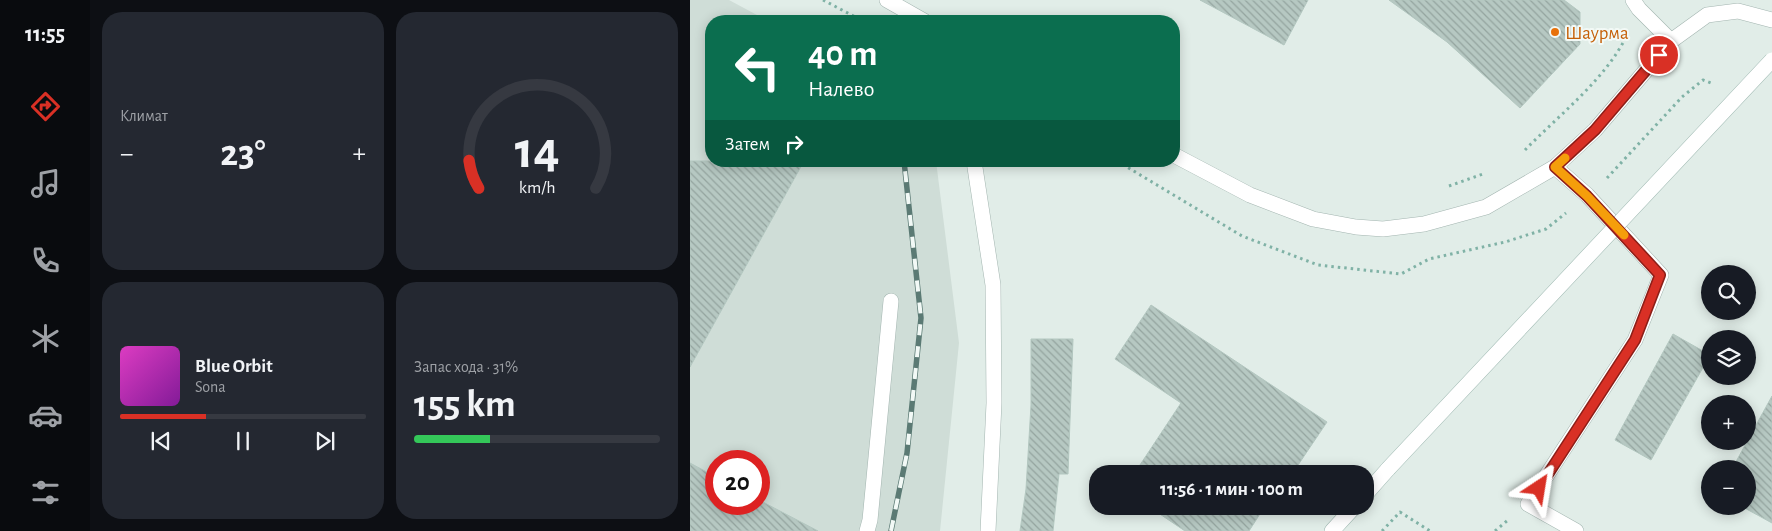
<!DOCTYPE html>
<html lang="ru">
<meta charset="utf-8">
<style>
:root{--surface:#171b24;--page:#242831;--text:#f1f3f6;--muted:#9ea1a6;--line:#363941;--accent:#d93025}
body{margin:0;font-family:"Alegreya Sans",sans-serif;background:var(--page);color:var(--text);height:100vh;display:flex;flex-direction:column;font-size:19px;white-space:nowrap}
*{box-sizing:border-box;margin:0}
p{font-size:16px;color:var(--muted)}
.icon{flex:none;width:28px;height:28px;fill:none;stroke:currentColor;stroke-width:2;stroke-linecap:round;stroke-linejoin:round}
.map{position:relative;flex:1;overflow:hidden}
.drawer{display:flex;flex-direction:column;gap:12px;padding:12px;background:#0d0f14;width:600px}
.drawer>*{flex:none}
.top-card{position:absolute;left:15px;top:15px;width:475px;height:152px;border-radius:20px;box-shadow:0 2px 12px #0003;background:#0b6e4f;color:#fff;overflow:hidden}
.fabs{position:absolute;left:1011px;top:265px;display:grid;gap:10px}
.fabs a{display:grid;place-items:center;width:55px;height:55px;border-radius:50%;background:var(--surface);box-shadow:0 2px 12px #0003;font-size:25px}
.speed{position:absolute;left:15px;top:450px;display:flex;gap:10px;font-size:25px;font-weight:700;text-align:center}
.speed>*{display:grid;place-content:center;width:65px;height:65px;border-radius:50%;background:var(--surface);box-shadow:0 2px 12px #0003;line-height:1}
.speed .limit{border:8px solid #d22;background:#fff;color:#111}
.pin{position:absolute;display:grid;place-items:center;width:42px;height:42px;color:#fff;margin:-21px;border:2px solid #fff;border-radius:50%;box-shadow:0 1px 5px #0007}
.me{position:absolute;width:55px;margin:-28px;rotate:33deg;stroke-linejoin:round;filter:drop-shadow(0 0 4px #0008)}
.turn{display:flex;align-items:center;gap:18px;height:105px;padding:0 20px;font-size:22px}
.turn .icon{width:65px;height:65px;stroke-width:2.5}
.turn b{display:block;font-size:35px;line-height:42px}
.then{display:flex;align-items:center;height:48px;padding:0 20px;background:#0003;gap:10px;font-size:19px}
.big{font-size:38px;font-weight:700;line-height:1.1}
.drawer .card{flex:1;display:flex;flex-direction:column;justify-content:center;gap:8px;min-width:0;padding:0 18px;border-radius:20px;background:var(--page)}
.drawer .dial{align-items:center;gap:0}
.dial svg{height:130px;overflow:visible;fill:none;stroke:var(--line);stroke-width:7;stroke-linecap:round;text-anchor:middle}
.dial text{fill:var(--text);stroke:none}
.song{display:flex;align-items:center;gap:15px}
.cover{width:60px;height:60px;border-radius:8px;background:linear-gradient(135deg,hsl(310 70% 55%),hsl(290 70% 35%))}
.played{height:5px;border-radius:2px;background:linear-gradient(90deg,var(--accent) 35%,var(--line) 35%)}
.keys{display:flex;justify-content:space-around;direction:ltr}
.heat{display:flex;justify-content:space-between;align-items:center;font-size:28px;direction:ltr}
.charge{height:8px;border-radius:4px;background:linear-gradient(90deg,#34c759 31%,var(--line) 0)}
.drawer .tiles{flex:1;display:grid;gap:12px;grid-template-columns:repeat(2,1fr)}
.trip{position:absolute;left:399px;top:465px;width:285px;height:50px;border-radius:20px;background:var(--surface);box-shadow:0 2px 12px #0003;font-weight:700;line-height:50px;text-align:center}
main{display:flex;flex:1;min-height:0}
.tab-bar{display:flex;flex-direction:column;width:90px;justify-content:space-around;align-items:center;background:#090b0e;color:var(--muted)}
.tab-bar .icon{width:35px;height:35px}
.tab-bar .current{color:var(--accent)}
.tab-bar b{font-size:22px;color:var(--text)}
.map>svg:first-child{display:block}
.built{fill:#cfddd7;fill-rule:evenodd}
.building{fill:url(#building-back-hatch);stroke:#b3c7c0}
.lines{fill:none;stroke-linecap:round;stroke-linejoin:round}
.lane-casing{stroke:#a3b5b0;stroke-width:16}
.street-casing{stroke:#a3b5b0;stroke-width:16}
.secondary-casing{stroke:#9fb9b2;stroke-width:16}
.path{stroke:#80b2a6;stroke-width:3;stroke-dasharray:2.5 4;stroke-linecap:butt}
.lane{stroke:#fff;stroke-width:15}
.street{stroke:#fff;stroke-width:15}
.secondary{stroke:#fff;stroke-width:15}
.rail-casing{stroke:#5b7a74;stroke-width:5.5}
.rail{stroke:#f2f9f6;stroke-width:4;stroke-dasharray:11;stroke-linecap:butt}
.secondary-bridge-casing{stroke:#9fb9b2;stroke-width:16;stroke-linecap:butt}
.secondary-bridge{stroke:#fff;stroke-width:15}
.route-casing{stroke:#8d1f18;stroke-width:12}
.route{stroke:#d93025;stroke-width:9}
.slow{stroke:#f59e0b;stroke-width:9}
.food-dot{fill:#e8710a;stroke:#f2f9f6;stroke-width:2}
.labels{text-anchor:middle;stroke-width:4;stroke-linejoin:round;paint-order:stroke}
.food-label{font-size:19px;fill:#c56008;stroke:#f2f9f6;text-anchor:start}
</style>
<main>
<nav class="tab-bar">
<b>11:55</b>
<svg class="icon current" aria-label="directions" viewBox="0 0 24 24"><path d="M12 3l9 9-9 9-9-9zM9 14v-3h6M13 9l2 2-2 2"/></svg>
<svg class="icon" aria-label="music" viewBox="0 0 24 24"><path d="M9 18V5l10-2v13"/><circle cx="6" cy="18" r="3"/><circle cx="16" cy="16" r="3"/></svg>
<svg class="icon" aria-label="phone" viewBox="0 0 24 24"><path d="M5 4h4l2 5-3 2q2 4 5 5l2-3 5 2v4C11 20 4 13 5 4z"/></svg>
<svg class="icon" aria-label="climate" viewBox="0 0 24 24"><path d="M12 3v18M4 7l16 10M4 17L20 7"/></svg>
<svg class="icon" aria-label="car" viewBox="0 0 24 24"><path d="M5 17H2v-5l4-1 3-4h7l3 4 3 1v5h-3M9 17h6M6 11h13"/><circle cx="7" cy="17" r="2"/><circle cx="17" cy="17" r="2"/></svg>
<svg class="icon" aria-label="filters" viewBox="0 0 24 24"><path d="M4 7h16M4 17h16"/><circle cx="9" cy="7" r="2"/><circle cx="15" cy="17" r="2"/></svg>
</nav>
<section class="drawer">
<div class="tiles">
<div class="card"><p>Климат</p>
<div class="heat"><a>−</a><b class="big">23°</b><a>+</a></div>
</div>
<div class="card dial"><svg viewBox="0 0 100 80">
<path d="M14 69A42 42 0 1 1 86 69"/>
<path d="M14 69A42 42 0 0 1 8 52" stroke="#d93025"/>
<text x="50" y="56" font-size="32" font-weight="700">14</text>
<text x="50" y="72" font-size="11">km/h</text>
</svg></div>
<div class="card">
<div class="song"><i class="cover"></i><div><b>Blue Orbit</b><p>Sona</p></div></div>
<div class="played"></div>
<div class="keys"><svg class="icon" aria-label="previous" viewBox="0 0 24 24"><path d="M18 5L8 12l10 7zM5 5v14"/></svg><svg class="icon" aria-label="pause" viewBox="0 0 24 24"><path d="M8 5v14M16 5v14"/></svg><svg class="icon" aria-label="next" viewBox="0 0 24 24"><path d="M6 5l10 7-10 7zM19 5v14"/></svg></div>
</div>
<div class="card"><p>Запас хода · 31%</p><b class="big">155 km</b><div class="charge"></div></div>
</div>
</section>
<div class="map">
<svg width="1082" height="531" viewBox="0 0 1082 531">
<defs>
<pattern id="building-back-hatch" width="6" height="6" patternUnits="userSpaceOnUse" patternTransform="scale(1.25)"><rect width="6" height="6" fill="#b6c8c2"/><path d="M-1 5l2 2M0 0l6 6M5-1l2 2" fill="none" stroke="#94a49f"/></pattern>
</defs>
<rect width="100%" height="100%" fill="#e1ede8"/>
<path class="built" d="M0,0H39L78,21H21V161H246L269,343L250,531H0ZM26,461H69V504H26Z"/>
<g class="building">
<path d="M510,0H618L594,45Z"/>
<path d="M699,0H874L890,12V44L830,108L757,42Z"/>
<path d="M0,161H114L0,367Z"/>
<path d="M461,305L637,422L602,474H444L491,403L425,359Z"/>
<path d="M983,334L1020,355L961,460L925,440Z"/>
<path d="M341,339H383L378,474H369L363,531H330L336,489L341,405Z"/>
<path d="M1082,396V523L1051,506H1058V469H1042Z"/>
<path d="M0,463L26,477V504H69V500L128,531H0Z"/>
<path d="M458,506H575L559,531H495Z"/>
</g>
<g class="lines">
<defs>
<g id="lane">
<path d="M943,0L949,9L981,41"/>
<path d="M865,167L897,195L971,275L945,340L838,504L886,531"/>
<path d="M177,531L180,520L201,301"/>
</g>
<g id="street">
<path d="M197,0L234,21"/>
<path d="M484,155L560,195L623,219L666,227L693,229L734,224L796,207L865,167L905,130L981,41L1017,15L1048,11L1082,20"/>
<path d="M284,161L303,285L304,403L298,531"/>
</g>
<g id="secondary">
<path d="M675,495L698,469"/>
<path d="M642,531L665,506"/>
</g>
</defs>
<use href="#lane" class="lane-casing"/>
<use href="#street" class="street-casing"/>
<use href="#secondary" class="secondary-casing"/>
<g class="path">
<path d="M133,0L173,21"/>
<path d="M835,150C869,115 916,79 937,35"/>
<path d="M427,161L552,236L628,265L711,274L739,259L815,242L856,229L876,213"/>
<path d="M917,178L992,97L1013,80L1021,83"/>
<path d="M759,186L793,174"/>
<path d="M692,531L710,512L740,531"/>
<path d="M805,531L818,520"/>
</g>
<use href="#lane" class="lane"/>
<use href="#street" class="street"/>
<use href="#secondary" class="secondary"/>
<defs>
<path id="rail" d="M201,531L217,453L231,318L214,161"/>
</defs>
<use href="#rail" class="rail-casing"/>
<use href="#rail" class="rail"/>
<defs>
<path id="secondary-bridge" d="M698,469L1082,60"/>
</defs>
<use href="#secondary-bridge" class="secondary-bridge-casing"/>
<use href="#secondary-bridge" class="secondary-bridge"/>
</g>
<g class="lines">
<defs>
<path id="route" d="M849,488L945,340L970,275L897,196L865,167L905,130L969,55"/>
</defs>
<use href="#route" class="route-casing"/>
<use href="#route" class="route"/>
<path class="slow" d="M875,158L865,167L897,196L934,235"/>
</g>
<circle class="food-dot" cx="865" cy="32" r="5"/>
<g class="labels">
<g class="food-label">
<text x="875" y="39">Шаурма</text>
</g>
</g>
</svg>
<div class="fabs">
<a><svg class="icon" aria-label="search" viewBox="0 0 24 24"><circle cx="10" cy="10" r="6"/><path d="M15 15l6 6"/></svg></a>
<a><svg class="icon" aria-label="layers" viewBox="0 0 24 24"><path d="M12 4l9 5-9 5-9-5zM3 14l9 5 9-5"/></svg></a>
<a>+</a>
<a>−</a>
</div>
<div class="speed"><div class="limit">20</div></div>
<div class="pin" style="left:969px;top:55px;background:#d93025"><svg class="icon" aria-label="arrive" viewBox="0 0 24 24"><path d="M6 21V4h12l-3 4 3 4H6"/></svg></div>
<svg class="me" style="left:849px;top:488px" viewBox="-20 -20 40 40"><path d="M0-17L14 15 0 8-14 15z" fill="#d93025" stroke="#fff" stroke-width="4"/></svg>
<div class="trip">11:56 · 1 мин · 100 m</div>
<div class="top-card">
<div class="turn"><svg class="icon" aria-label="left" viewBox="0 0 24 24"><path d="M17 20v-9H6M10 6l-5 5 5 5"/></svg><div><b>40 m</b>Налево</div></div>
<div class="then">Затем<svg class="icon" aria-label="right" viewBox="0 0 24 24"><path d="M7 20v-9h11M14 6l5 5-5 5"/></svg></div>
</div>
</div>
</main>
